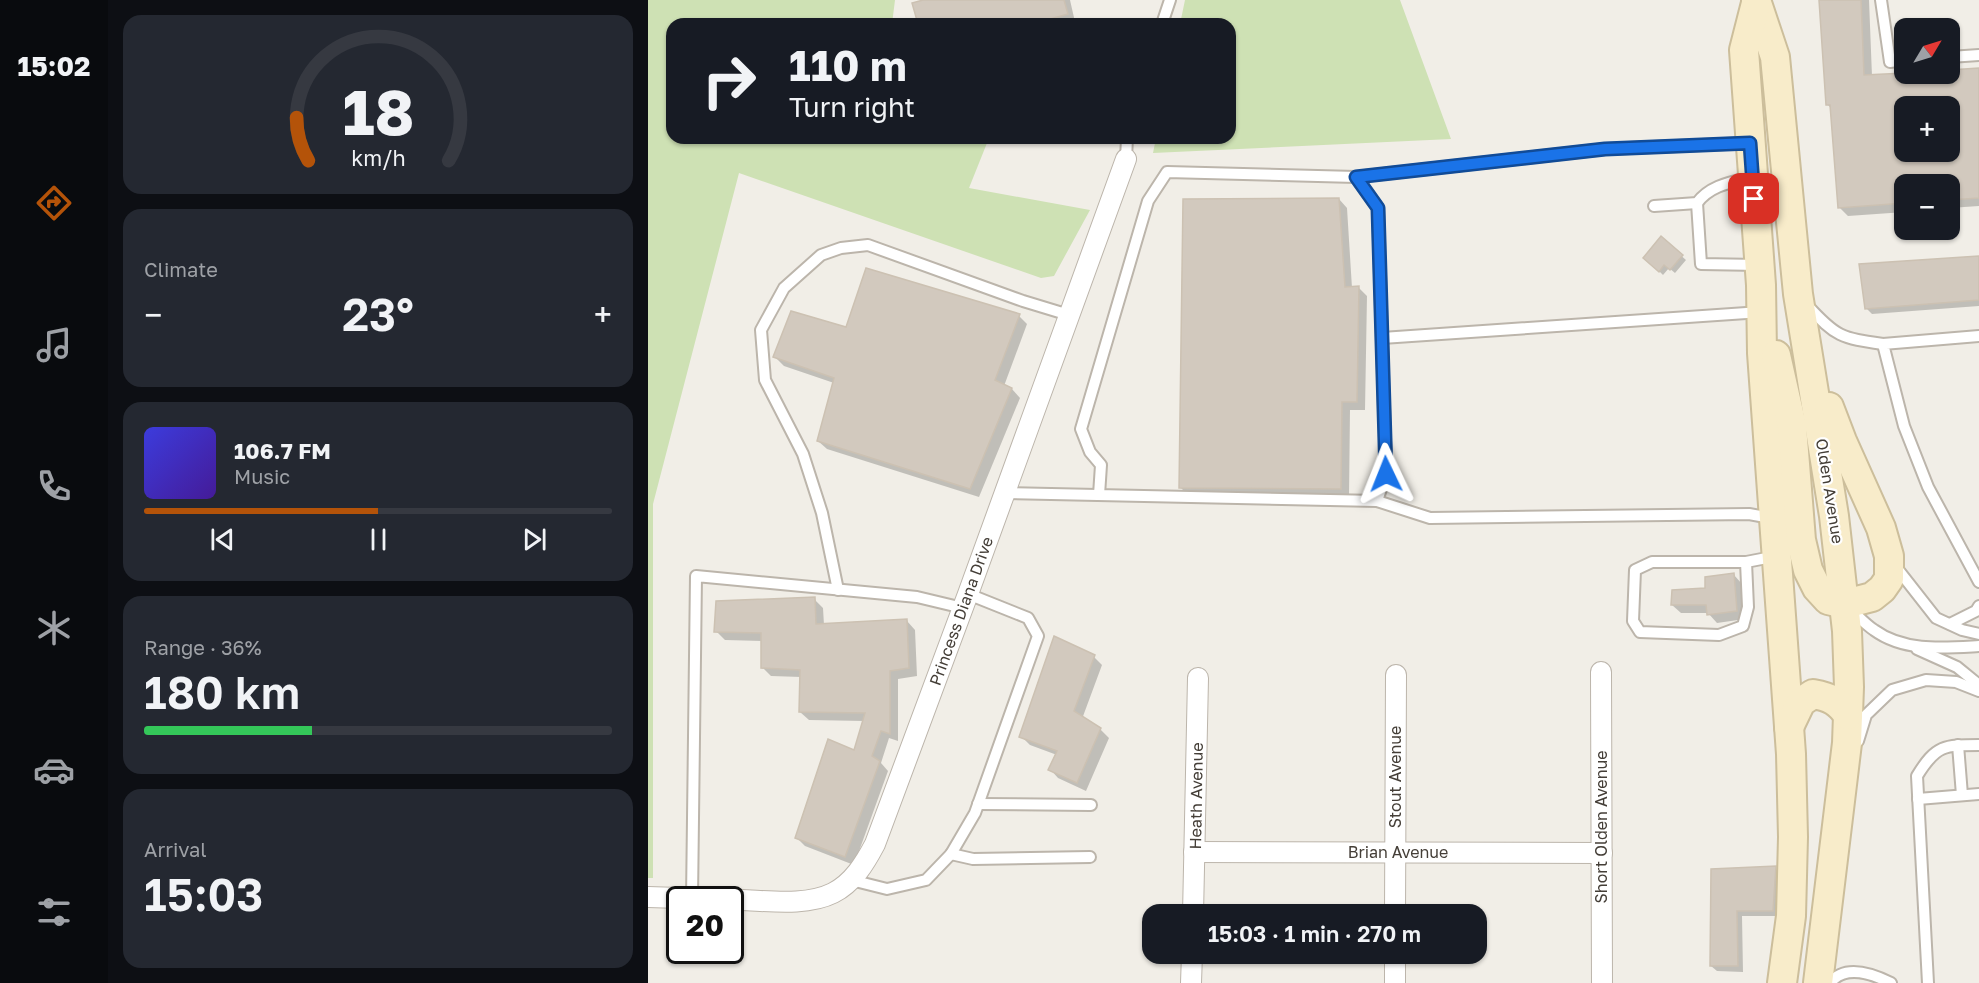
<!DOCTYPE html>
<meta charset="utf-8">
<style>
:root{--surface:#171b24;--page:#242831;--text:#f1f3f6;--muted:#9ea1a6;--line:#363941;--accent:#b45309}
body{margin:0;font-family:"Golos Text",sans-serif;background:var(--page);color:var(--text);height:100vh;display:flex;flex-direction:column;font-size:22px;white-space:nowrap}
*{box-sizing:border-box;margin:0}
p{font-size:20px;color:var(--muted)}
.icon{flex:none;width:33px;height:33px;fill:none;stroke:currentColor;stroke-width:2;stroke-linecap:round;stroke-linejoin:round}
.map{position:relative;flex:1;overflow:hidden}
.sheet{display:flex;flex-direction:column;gap:15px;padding:15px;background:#0d0f14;width:540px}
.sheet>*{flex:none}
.banner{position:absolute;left:18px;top:18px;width:570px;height:126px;border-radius:18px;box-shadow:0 2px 4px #0004;background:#171b24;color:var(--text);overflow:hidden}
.needle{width:39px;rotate:52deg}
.buttons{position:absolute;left:1246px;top:18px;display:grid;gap:12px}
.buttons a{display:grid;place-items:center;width:66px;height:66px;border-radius:12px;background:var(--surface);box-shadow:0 2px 4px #0004;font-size:30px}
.speed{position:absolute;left:18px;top:886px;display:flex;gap:12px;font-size:30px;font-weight:700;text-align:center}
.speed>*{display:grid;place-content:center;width:78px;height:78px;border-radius:50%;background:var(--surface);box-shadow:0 2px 4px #0004;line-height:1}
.speed .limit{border:3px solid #111;border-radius:9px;background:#fff;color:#111}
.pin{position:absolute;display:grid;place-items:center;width:51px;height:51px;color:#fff;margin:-26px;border-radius:12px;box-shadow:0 3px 9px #0006}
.me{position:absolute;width:66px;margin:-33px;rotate:358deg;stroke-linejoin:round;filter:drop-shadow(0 0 4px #0008)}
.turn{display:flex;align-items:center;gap:21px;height:126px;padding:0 24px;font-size:27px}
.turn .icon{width:78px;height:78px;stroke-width:2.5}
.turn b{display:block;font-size:42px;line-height:51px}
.big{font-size:45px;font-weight:600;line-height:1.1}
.sheet .tile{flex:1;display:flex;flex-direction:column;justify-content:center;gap:9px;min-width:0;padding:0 21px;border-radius:18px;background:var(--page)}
.sheet .dial{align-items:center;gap:0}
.dial svg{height:156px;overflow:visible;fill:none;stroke:var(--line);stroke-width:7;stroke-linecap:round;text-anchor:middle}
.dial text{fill:var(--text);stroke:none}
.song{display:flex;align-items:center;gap:18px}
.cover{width:72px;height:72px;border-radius:9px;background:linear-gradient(135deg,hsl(240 70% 55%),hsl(260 70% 35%))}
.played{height:6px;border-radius:3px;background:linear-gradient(90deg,var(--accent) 50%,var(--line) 50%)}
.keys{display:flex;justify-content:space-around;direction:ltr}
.heat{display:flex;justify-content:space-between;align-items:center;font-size:33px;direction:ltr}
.charge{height:9px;border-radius:4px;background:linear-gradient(90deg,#34c759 36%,var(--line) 0)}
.trip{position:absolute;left:494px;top:904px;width:345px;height:60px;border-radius:18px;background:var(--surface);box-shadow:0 2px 4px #0004;font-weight:600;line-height:60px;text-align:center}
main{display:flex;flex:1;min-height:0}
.tabs{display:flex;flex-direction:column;width:108px;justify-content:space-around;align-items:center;background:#090b0e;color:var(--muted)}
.tabs .icon{width:42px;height:42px}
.tabs .on{color:var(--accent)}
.tabs b{font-size:27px;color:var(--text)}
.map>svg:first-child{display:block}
.green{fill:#cee1b4}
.shadow{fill:#0003;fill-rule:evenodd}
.building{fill:#d2c9be;stroke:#ccc1b2;stroke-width:1.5;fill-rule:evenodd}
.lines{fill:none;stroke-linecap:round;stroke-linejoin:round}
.lane-casing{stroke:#bcb5ab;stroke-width:14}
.street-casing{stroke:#bcb5ab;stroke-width:22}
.secondary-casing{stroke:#ccbe9b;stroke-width:32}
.lane{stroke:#fff;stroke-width:10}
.street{stroke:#fff;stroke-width:20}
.secondary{stroke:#f8ecca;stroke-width:28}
.route-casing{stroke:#114b97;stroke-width:15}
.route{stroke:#1a73e8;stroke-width:10}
.labels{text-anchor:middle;stroke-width:4.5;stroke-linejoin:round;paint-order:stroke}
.street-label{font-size:16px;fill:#443e37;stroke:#fff}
</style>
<main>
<nav class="tabs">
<b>15:02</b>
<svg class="icon on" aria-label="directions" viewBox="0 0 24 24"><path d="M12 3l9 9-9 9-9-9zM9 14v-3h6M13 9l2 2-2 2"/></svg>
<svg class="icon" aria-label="music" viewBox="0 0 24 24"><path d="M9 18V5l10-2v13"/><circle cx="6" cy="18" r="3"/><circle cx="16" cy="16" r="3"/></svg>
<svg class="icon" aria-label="phone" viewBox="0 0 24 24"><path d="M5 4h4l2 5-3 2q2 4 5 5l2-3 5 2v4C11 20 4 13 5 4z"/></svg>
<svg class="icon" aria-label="climate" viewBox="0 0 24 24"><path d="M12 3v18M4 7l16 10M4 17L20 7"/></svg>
<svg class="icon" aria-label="car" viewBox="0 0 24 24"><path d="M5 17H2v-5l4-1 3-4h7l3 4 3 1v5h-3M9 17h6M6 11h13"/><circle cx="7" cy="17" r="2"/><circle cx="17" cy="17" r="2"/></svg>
<svg class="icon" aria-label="filters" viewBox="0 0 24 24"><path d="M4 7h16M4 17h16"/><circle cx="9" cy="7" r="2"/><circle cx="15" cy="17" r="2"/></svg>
</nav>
<section class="sheet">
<div class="tile dial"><svg viewBox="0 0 100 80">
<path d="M14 69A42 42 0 1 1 86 69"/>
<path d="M14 69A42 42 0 0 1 8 47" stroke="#b45309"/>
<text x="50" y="56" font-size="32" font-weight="700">18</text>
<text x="50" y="72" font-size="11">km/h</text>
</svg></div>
<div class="tile"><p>Climate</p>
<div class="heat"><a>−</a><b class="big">23°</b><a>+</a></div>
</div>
<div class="tile">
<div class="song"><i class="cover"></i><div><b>106.7 FM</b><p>Music</p></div></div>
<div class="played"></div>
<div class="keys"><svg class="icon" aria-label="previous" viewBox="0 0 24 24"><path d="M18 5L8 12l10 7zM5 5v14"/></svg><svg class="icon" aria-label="pause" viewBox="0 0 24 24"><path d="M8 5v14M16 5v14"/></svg><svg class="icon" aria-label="next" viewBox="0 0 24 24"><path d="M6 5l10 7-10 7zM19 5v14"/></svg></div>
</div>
<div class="tile"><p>Range · 36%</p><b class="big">180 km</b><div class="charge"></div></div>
<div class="tile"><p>Arrival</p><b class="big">15:03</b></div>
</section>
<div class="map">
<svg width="1331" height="983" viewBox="0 0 1331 983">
<rect width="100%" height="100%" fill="#f1eee7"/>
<g class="green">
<path d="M0,0H247L244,24H24V138H341L321,188L442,210L406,276L393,278L91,173L5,504V878H0Z"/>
<path d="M537,0H752L803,139L505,153L508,138H582V24H532Z"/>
</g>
<g class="shadow">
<path d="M280,0H422L427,22L421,24H272Z"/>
<path d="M1173,0H1221L1224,76L1302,74V71L1331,70V206L1302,208V184H1257V212L1200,216L1191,207L1183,108L1180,105ZM1257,106H1302V152H1257Z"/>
<path d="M691,199L699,208L704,288L710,287L719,296L717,410H702L701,497L541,496L532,487Z"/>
<path d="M1013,238L1038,260L1027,273L1021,268L1015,275L997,257Z"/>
<path d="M1331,258V306L1224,314L1218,308Z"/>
<path d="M371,316L379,324L356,386L364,389L372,398L331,497L179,449L170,441L186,383L136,366L127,357L199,329Z"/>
<path d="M1086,575L1094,584L1097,619L1069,623L1060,613H1033L1024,605Z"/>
<path d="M166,599L175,608L176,625L259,621L267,630L269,676L250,679V741L241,738L233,763L240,771L206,865L157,846L148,837L207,752L216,721L161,720L152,712L153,677L123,676L114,667V641L77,640L68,631Z"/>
<path d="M446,657L454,665L434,719L452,729L461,738L438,791L410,778L402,769L409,755L382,745L373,736Z"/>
<path d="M1127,868L1133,874L1130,916H1094L1095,972L1069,971L1063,966L1064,870Z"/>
</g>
<g class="building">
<path d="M275,0H416L420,14L385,24H270L264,3Z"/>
<path d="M1171,0H1213L1216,75L1257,73L1302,74V70L1331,68V198L1302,200V184H1257V203L1190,208L1182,105H1178ZM1302,96V152H1257V99Z"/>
<path d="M691,198L697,287L711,286L709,402H694L693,489L531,488L535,199Z"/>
<path d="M1013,236L1035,255L1022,270L1016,265L1011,272L995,258Z"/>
<path d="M1331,256V300L1217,309L1211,264Z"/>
<path d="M218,268L372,314L347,380L364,388L322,489L169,441L186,378L125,357L143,311L198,327Z"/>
<path d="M1086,573L1089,611L1059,615L1058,605H1023L1024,590L1057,588V577Z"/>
<path d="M167,597L168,624L259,619L261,668L242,671V734L233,731L224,756L232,761L197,857L147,838L180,739L206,750L217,713L151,712L152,670L113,668V633L66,632L68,601Z"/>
<path d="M406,636L447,655L426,711L453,728L429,783L400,770L409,751L371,737Z"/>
<path d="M1128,866L1125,911H1089L1090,966H1062L1063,869Z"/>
</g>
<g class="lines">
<defs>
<g id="lane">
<path d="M1233,0L1242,62L1257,60"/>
<path d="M514,24L522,0"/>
<path d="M1302,57L1331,55"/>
<path d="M478,159L479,138"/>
<path d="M708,177L957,149L1102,143"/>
<path d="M1049,203L1053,264L1111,265"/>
<path d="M1006,206L1049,203C1062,185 1084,182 1104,177"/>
<path d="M1159,305C1188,337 1193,338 1235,344"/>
<path d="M1331,336L1235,344L1256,426L1280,487L1331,582"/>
<path d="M734,338L1113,312"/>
<path d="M357,493L729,501L738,474L730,208L708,177L519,172L500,201L433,429L442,452L453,465L451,495"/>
<path d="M729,501L782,518L1101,514L1123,518"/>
<path d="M1098,562L1100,607L1095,626L1071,635L992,632L985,621L987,570L1004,562H1098L1129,556"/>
<path d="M1248,567L1288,618L1314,630L1331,634"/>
<path d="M190,590L174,513L155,454L117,380L113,330L136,288L173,255L193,248L220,245L375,301L421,315"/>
<path d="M1201,608C1209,615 1217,624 1226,630C1256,652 1296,648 1331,646"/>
<path d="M1302,624L1328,611L1331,606"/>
<path d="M1269,649L1309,667L1331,685"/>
<path d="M1210,741L1218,715L1244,690L1278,680L1308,682L1331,691"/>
<path d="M1310,745L1314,795"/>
<path d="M1270,799L1331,794"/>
<path d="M330,804L443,805"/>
<path d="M303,854L325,859L442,857"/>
<path d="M203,880L239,889L278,880L303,854L327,813L390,636L380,618L320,594"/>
<path d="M44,899L48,576L269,597L315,608"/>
<path d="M1182,983C1197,964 1225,974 1243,983"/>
<path d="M1280,983L1269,776C1288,745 1296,745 1331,745"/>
</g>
<g id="street">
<path d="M953,672L954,983"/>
<path d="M546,852L954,853"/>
<path d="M0,897C31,898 62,899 93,900C122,901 159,906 185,893C205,883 217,863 227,844L320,594L478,159"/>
<path d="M545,915L550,678"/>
<path d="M747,915L748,675"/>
<path d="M543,983L544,954"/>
<path d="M747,983V954"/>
</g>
<g id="secondary">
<path d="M1108,0L1127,57L1150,294L1186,516L1199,631L1201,687L1199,743L1170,983"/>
<path d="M1108,3L1096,50L1113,285L1114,353L1143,754L1145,837L1143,916L1134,983"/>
<path d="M1128,355L1144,426L1153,540L1160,570L1169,588L1180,600L1197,604L1224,597L1234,589L1241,579V556L1233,528L1194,441L1181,407"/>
<path d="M1141,727L1153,702L1165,694C1182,697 1190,701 1200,715"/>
</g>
</defs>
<use href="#lane" class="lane-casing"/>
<use href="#street" class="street-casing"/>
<use href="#secondary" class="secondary-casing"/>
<use href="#lane" class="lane"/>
<use href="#street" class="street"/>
<use href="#secondary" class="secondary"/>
</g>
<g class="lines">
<defs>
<path id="route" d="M738,474L730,208L708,177L957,149L1102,143L1106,199"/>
</defs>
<use href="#route" class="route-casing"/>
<use href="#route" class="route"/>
</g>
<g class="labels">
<g class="street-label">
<text transform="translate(1182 491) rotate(81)" y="6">Olden Avenue</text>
<text transform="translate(313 611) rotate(-70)" y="6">Princess Diana Drive</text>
<text transform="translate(747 777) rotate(-90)" y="6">Stout Avenue</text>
<text transform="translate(548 796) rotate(-89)" y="6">Heath Avenue</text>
<text transform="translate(953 827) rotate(-90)" y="6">Short Olden Avenue</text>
<text x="750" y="858">Brian Avenue</text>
</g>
</g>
</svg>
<div class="buttons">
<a><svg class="needle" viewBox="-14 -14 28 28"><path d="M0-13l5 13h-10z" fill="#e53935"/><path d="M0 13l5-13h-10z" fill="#9ea1a6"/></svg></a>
<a>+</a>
<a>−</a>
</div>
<div class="speed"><div class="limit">20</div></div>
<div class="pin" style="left:1106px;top:199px;background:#d93025"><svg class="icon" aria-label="arrive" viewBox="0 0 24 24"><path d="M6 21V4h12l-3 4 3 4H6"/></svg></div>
<svg class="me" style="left:738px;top:474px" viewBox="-20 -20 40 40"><path d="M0-17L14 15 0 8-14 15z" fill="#1a73e8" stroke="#fff" stroke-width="4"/></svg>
<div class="trip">15:03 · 1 min · 270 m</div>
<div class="banner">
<div class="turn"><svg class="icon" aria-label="right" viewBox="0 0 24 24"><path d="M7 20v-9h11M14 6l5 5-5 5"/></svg><div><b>110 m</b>Turn right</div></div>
</div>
</div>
</main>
